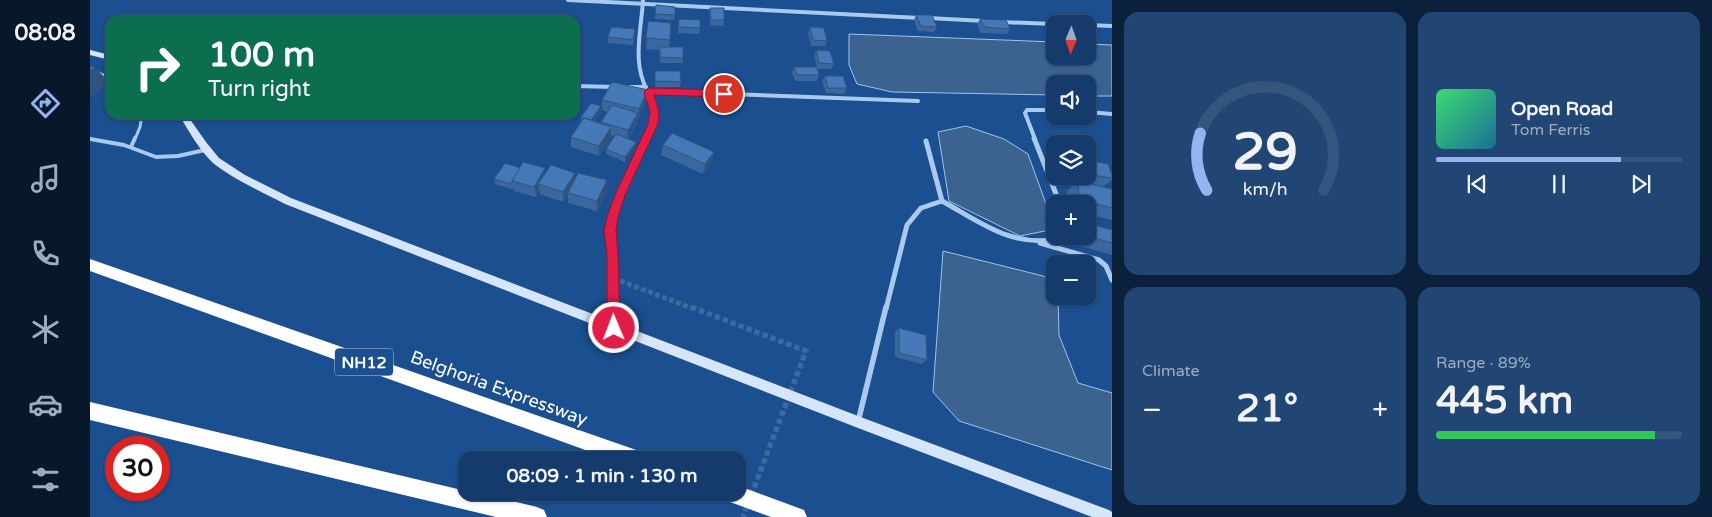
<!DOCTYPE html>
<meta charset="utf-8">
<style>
:root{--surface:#143b6b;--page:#214673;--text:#f1f3f6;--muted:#9dadc1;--line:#33557e;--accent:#95b2f1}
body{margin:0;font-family:"Varela Round",sans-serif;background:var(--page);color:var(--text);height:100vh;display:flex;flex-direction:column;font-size:19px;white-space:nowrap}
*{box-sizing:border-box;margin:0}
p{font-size:16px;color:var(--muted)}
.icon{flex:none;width:28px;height:28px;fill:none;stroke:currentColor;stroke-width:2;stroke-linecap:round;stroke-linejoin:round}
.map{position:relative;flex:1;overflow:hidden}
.drawer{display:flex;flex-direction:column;gap:12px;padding:12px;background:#0b203b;width:600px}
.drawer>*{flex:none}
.hud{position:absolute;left:15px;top:15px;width:475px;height:105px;border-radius:15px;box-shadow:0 1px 4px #0004,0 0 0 1px var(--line);background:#0b6e4f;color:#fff;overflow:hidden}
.needle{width:32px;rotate:182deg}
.fabs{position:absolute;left:956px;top:15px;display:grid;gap:10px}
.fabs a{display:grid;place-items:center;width:50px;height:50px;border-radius:10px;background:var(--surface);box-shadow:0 1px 4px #0004,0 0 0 1px var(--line);font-size:25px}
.speed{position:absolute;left:15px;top:436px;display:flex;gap:10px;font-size:25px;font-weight:700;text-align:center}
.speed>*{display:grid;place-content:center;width:65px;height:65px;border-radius:50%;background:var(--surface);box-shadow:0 1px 4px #0004,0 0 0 1px var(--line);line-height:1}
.speed .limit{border:8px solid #d22;background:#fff;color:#111}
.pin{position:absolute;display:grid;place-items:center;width:42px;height:42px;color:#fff;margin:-21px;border:2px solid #fff;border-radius:50%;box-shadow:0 1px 5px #0007}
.me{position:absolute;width:55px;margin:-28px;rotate:359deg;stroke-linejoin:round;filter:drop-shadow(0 0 4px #0008)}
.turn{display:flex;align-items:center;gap:18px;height:105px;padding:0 20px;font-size:22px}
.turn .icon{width:65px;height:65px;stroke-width:2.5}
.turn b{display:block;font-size:35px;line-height:42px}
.big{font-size:38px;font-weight:700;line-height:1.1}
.drawer .card{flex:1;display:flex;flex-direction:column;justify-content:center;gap:8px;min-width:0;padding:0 18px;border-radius:15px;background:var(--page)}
.drawer .dial{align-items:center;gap:0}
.dial svg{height:130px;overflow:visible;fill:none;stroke:var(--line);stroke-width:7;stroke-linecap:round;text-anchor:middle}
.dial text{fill:var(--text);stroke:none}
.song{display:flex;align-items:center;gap:15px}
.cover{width:60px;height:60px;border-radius:8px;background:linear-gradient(135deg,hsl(140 70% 55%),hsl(200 70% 35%))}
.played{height:5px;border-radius:2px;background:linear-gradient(90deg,var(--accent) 75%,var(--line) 75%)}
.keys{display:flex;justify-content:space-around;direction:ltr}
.heat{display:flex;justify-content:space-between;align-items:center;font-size:28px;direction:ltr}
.charge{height:8px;border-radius:4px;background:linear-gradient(90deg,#34c759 89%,var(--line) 0)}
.drawer .tiles{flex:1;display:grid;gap:12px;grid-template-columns:repeat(2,1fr)}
.trip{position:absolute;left:368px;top:451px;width:288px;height:50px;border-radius:15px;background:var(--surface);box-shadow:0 1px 4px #0004,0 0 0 1px var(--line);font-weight:700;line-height:50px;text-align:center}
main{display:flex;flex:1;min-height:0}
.tabs{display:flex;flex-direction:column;width:90px;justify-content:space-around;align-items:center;background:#08182b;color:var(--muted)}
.tabs .icon{width:35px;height:35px}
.tabs .current{color:var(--accent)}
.tabs b{font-size:22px;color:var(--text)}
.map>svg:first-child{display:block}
.water{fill:#3c6290;stroke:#9cc4f0}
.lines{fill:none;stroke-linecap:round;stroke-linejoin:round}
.street-tunnel-far1{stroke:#3d69a0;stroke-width:5;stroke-dasharray:5 2.5;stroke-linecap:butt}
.street-tunnel{stroke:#3d69a0;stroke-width:5.5;stroke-dasharray:5.5 3;stroke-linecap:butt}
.lane-far1{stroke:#a9c9ee;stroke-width:3}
.lane{stroke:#a9c9ee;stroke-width:4}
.street-far2{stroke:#a9c9ee;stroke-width:4}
.street-far1{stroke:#a9c9ee;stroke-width:5}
.street{stroke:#a9c9ee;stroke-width:5.5}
.secondary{fill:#d6e6fa;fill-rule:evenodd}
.highway{fill:#fff;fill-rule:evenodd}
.wall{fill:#3a679d}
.shaded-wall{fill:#305480}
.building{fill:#4478b7;stroke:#305480}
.route{fill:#e11d48;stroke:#92132f}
.labels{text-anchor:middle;stroke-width:5;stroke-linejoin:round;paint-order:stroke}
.shield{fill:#1b4f8f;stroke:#bbcadd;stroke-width:1}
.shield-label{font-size:16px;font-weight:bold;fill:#fff}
.street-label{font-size:18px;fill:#fff;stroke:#1b4f8f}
</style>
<main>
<nav class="tabs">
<b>08:08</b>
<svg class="icon current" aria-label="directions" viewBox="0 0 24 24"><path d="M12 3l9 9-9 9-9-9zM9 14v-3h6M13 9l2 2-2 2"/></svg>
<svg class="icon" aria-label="music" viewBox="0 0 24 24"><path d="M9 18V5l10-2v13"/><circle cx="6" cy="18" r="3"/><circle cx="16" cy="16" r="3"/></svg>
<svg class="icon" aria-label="phone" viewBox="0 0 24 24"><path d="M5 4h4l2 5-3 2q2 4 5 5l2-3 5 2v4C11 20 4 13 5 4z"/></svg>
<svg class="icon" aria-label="climate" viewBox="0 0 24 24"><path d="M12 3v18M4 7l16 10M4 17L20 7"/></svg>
<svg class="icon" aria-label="car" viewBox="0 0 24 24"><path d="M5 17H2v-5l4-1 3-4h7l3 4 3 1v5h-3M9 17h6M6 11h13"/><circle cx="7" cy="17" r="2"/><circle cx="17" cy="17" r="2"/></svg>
<svg class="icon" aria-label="filters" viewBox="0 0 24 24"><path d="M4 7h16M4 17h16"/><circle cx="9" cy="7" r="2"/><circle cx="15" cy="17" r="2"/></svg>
</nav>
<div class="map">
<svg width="1022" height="517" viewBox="0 0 1022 517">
<rect width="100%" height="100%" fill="#1b4f8f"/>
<g class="water">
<path d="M759,34L965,42V56H998V44L1022,45V96H998V84H965V95L802,92L767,84L759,65Z"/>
<path d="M876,126L914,139L938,154L965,229L930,236L859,201L848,132Z"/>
<path d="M853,251L965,279V296H968L969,335L988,383L1022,393V470L869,421L843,392Z"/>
</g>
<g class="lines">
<path class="street-tunnel-far1" d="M523,278L604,309"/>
<path class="street-tunnel" d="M601,307L716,351L653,517"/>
<g class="lane-far1">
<path d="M0,69L20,78"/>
<path d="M45,139L50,127L52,115"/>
</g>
<g class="lane">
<path d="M0,139L34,145L66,157L88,156L115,150"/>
<path d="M41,147L45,138"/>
</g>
<g class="street-far2">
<path d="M478,0L830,18"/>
<path d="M553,0C552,20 547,41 549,62C551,95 574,101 556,139"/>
<path d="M838,18L895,21"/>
<path d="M911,22L965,24"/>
<path d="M998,25L1022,26"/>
<path d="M485,86L525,87"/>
<path d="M539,87H556"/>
<path d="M558,91L828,101"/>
<path d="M998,112L1022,114"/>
<path d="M945,139L935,113L937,110H965"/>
</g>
<g class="street-far1">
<path d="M944,138L970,204"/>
<path d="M836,141L852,201"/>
<path d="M950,243L1009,260L1016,266L1022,280"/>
<path d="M524,309L523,254L520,231L522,217L530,195L557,138"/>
<path d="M796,309L817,225L831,208L852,201C892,223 922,248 970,239L972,236"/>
</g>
<g class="street">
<path d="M524,307V327"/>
<path d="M768,422L796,307"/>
</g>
<g class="secondary">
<path d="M0,50L20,55V60L0,55Z"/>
<path d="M89,115H97L116,142L129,158L155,175L201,198L768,416L1019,510L1022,512V517H1002L768,428L195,204C171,191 144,180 123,163C109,150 99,131 89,115Z"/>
</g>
<g class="highway">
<path d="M0,259L549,451L556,453L558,460H523L0,271Z"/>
<path d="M0,402L376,491V492H384L447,507L454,510L457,517H406L0,420Z"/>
<path d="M646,485L714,510L717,517H681L632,499L630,492H646Z"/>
</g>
</g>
<g class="wall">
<path d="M566,5L585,15L584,20L565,19Z"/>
<path d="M620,8L634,20L633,26L620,25L619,13Z"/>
<path d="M826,15L847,27L844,32L828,31L824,20Z"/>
<path d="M589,19L610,28L609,34L588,33Z"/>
<path d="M890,19L920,29L917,34L891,33L887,24Z"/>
<path d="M558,21L580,40L579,47L593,58V63H570L569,50L556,49Z"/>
<path d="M720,27L737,41L735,46H721L718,33Z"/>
<path d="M545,35L543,45L518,43V37Z"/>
<path d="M726,50L744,64L741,69H727L729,75L727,81H705L702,73L704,67H727L724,56Z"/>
<path d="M565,71L591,82L590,87H565Z"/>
<path d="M735,76L757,88L754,94L736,93L732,81Z"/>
<path d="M558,90L557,101L548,119H547V123L538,139L545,147L535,162L516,154V149L525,136L521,135V137L509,156L481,147V137L491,121V117L511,112L504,121L511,123V122L518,112L512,110V100Z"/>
<path d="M573,145L624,152L622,162L613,174L571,155Z"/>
<path d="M998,160L1022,175V180L1013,187L1022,189V220L998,214V204H978L977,191L985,183L971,181L970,176H998Z"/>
<path d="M430,168H455V174L485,173V179L517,190L507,211L478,203V195L473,202L450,194L449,190L446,197L424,191L423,188L422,189L405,184L404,179Z"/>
<path d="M1000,224L1022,230V255L990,246L989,236H998V226Z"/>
<path d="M809,328L837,360L832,364L805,357V332Z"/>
</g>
<g class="shaded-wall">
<path d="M5,67L19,82L0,98V71Z"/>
<path d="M558,90L557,101L548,119L549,109Z"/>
<path d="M511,106V112L501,125L500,120Z"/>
<path d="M548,113L547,123L537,140L538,130Z"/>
<path d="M521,127V137L509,156V146Z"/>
<path d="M546,142L545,147L535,162V157Z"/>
<path d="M624,152L622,162L613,174L615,164Z"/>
<path d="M455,168L456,177L448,184L449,190L446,197L444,187Z"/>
<path d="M485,173V183L478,193V195L473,202V192Z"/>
<path d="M517,180V190L507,211V201Z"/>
</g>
<g class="building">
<path d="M566,5L585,7V15L565,14Z"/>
<path d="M620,8H634V20H621Z"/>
<path d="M826,15H842L847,27L831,26Z"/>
<path d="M589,19L610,20V28L588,27Z"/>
<path d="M890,19L916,20L920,29L895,27Z"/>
<path d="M558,21L581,23L580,40L556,38Z"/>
<path d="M521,27L545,29L543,40L518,37Z"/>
<path d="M720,27L734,28L737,41L723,40Z"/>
<path d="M570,47H593V58L570,57Z"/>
<path d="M726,50L740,51L744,64L729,63Z"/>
<path d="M0,66L5,67L0,71Z"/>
<path d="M704,67H727L729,75H707Z"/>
<path d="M565,71H590L591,82L565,81Z"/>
<path d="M735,76H753L757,88H738Z"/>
<path d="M522,82L558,90L549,109L512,100Z"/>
<path d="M501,103L511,106L501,120L491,117Z"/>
<path d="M522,105L548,113L538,130L511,122Z"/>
<path d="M494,118L521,127L509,146L481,137Z"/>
<path d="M582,133L624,152L615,164L573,145Z"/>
<path d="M526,134L546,142L535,157L516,149Z"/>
<path d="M998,160L1018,164L1022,175V178L998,174Z"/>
<path d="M433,162L455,168L444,187L422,181Z"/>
<path d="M415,163L430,168L422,181V183L421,184L404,179Z"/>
<path d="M461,165L485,173L473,192L448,184Z"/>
<path d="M488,173L517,180L507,201L478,193Z"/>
<path d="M987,181L1022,189V208L990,200Z"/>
<path d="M1000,224L1022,230V243L1001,237Z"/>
<path d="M809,328L836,335L837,360L809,353Z"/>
</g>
<path class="route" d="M558,88L634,90L638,94L634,97L564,95L569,112L568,124L535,195L528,217L526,231L528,254L530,328L528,332L524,333L519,332L517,328V254L514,231L517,217L525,195L558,124L560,112L554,92Z"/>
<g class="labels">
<rect class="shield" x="245" y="348.5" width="58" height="27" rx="4"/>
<g class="shield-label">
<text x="274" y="368">NH12</text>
</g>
<g class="street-label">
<text transform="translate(409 388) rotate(20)" y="6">Belghoria Expressway</text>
</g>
</g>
</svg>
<div class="fabs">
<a><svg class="needle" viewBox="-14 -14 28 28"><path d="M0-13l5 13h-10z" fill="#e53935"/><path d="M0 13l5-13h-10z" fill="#9dadc1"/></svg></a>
<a><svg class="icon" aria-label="sound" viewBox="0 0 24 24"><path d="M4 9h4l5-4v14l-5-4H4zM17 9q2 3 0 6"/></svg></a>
<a><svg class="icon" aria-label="layers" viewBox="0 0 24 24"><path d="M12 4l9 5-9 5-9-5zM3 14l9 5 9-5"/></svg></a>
<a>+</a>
<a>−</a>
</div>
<div class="speed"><div class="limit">30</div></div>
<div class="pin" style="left:634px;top:94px;background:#d93025"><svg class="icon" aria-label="arrive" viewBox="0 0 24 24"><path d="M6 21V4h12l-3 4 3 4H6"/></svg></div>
<svg class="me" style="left:524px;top:328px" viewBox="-20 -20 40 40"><circle r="17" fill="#e11d48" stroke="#fff" stroke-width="3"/><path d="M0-11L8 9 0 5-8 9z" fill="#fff"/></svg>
<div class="trip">08:09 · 1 min · 130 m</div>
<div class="hud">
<div class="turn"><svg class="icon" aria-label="right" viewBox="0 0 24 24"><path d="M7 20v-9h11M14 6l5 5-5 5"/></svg><div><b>100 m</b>Turn right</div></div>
</div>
</div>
<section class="drawer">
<div class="tiles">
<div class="card dial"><svg viewBox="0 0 100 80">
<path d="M14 69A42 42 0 1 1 86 69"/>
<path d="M14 69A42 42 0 0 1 10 34" stroke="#95b2f1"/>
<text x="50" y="56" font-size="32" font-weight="700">29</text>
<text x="50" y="72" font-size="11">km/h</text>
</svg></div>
<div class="card">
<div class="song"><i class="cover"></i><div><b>Open Road</b><p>Tom Ferris</p></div></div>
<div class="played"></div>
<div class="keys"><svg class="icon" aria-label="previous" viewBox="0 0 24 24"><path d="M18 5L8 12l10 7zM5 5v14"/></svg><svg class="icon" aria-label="pause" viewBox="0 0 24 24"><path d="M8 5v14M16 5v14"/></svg><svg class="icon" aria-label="next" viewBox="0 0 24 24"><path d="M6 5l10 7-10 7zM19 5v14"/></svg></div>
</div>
<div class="card"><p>Climate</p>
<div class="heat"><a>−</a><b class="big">21°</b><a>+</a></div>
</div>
<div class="card"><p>Range · 89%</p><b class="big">445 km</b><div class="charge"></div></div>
</div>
</section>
</main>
